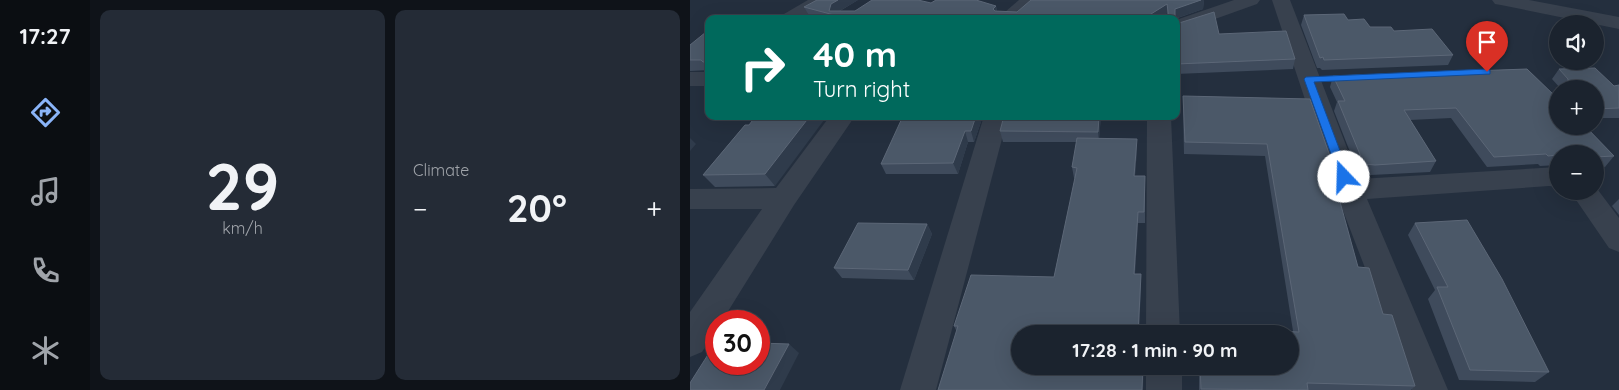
<!DOCTYPE html>
<meta charset="utf-8">
<style>
:root{--surface:#1b232e;--page:#242b36;--text:#f1f3f6;--muted:#a0a4aa;--line:#39404a;--accent:#8ab4f8}
body{margin:0;font-family:Quicksand,sans-serif;background:var(--page);color:var(--text);height:100vh;display:flex;flex-direction:column;font-size:19px;white-space:nowrap}
*{box-sizing:border-box;margin:0}
p{font-size:16px;color:var(--muted)}
.icon{flex:none;width:28px;height:28px;fill:none;stroke:currentColor;stroke-width:2;stroke-linecap:round;stroke-linejoin:round}
.map{position:relative;flex:1;overflow:hidden}
.sheet{display:flex;flex-direction:column;gap:10px;padding:10px;background:#0f1319;width:600px}
.sheet>*{flex:none}
.hud{position:absolute;left:15px;top:15px;width:475px;height:105px;border-radius:10px;box-shadow:0 5px 20px #0002,0 0 0 1px var(--line);background:#00695c;color:#fff;overflow:hidden}
.buttons{position:absolute;left:859px;top:15px;display:grid;gap:10px}
.buttons a{display:grid;place-items:center;width:55px;height:55px;border-radius:50%;background:var(--surface);box-shadow:0 5px 20px #0002,0 0 0 1px var(--line);font-size:25px}
.speed{position:absolute;left:15px;top:310px;display:flex;gap:10px;font-size:25px;font-weight:700;text-align:center}
.speed>*{display:grid;place-content:center;width:65px;height:65px;border-radius:50%;background:var(--surface);box-shadow:0 5px 20px #0002,0 0 0 1px var(--line);line-height:1}
.speed .limit{border:8px solid #d22;background:#fff;color:#111}
.pin{position:absolute;display:grid;place-items:center;width:42px;height:42px;color:#fff;margin:-51px -21px;border-radius:50% 50% 50% 0;rotate:-45deg;box-shadow:0 0 5px #0007}
.pin .icon{rotate:45deg}
.me{position:absolute;width:55px;margin:-28px;rotate:339deg;stroke-linejoin:round;filter:drop-shadow(0 0 4px #0008)}
.turn{display:flex;align-items:center;gap:18px;height:105px;padding:0 25px;font-size:22px}
.turn .icon{width:65px;height:65px;stroke-width:2.5}
.turn b{display:block;font-size:35px;line-height:42px}
.big{font-size:38px;font-weight:800;line-height:1.1}
.sheet .tile{flex:1;display:flex;flex-direction:column;justify-content:center;gap:8px;min-width:0;padding:0 18px;border-radius:10px;background:var(--page)}
.sheet .dial{align-items:center;gap:0}
.dial b{font-size:65px;line-height:1}
.heat{display:flex;justify-content:space-between;align-items:center;font-size:28px;direction:ltr}
.sheet .tiles{flex:1;display:grid;gap:10px;grid-template-columns:repeat(2,1fr)}
.trip{position:absolute;left:321px;top:325px;width:288px;height:50px;border-radius:25px;background:var(--surface);box-shadow:0 5px 20px #0002,0 0 0 1px var(--line);font-weight:800;line-height:50px;text-align:center}
main{display:flex;flex:1;min-height:0}
.dock{display:flex;flex-direction:column;width:90px;justify-content:space-around;align-items:center;background:#0b0e12;color:var(--muted)}
.dock .icon{width:35px;height:35px}
.dock .on{color:var(--accent)}
.dock b{font-size:22px;color:var(--text)}
.map>svg:first-child{display:block}
.lines{fill:none;stroke-linecap:round;stroke-linejoin:round}
.minor{fill:#38414e;fill-rule:evenodd}
.wall{fill:#3f4b5c}
.shaded-wall{fill:#2f3b4b}
.building{fill:#4b5868;stroke:#5c6777}
.route{fill:#1a73e8;stroke:#114b97}
</style>
<main>
<nav class="dock">
<b>17:27</b>
<svg class="icon on" aria-label="directions" viewBox="0 0 24 24"><path d="M12 3l9 9-9 9-9-9zM9 14v-3h6M13 9l2 2-2 2"/></svg>
<svg class="icon" aria-label="music" viewBox="0 0 24 24"><path d="M9 18V5l10-2v13"/><circle cx="6" cy="18" r="3"/><circle cx="16" cy="16" r="3"/></svg>
<svg class="icon" aria-label="phone" viewBox="0 0 24 24"><path d="M5 4h4l2 5-3 2q2 4 5 5l2-3 5 2v4C11 20 4 13 5 4z"/></svg>
<svg class="icon" aria-label="climate" viewBox="0 0 24 24"><path d="M12 3v18M4 7l16 10M4 17L20 7"/></svg>
</nav>
<section class="sheet">
<div class="tiles">
<div class="tile dial"><b>29</b><p>km/h</p></div>
<div class="tile"><p>Climate</p>
<div class="heat"><a>−</a><b class="big">20°</b><a>+</a></div>
</div>
</div>
</section>
<div class="map">
<svg width="929" height="390" viewBox="0 0 929 390">
<rect width="100%" height="100%" fill="#242f3e"/>
<g class="lines">
<g class="minor">
<path d="M118,0H140L137,4L113,19H92L94,14Z"/>
<path d="M329,0H350L328,19H307Z"/>
<path d="M544,0H570L567,4L486,33V20Z"/>
<path d="M582,0H600L669,179L868,167V187L859,186L677,199L758,390H722L645,190Z"/>
<path d="M802,0H839L929,17V29L811,5L805,4Z"/>
<rect x="0" y="72" width="19" height="14"/>
<path d="M140,116H165L104,205L32,321H26V330L12,352L0,357V312L72,209H0V189L86,188Z"/>
<path d="M294,116H318L246,390H210Z"/>
<path d="M457,116H481L490,334H456Z"/>
<path d="M905,186L929,218V252L919,248L880,191H905Z"/>
<rect x="456" y="366" width="36" height="24"/>
</g>
</g>
<g class="wall">
<path d="M168,0L150,11H165L241,3L306,6L307,11L327,12L514,0L513,9L485,19H477V13L468,19H126L120,17L114,7Z"/>
<path d="M614,15L658,20L680,27L704,31L763,55L758,65L632,70L630,68H627L611,25Z"/>
<path d="M486,24L529,34L605,59L603,69L486,74Z"/>
<path d="M19,32V70L0,71V45Z"/>
<path d="M837,69L924,156L915,167H905V154H868V165L850,166L848,164L797,167L761,118L720,120L746,161L740,172L681,175H669L644,111L647,102L640,87L643,76Z"/>
<path d="M869,69L924,86L929,85V118H905V89H871L862,79Z"/>
<path d="M493,96L642,162L640,167L668,267L693,314L725,386L721,390H509V366H600V334H509V328L603,331L575,156L494,154L493,108Z"/>
<path d="M293,116L284,142H278L268,174H196L191,164Z"/>
<path d="M411,116L409,138L447,150L445,176L455,187V223H448L445,274L451,284L449,334H330L266,330L264,326L364,277L385,178H384L382,167L387,142H313L310,131Z"/>
<path d="M55,125L85,186L25,187L13,175Z"/>
<path d="M929,199V215L922,206Z"/>
<path d="M725,223L859,372L845,382L769,380L738,299L745,290L718,235Z"/>
<path d="M237,224L242,234L224,280L152,278L144,268Z"/>
</g>
<g class="shaded-wall">
<path d="M148,0H168L146,13L139,11L141,4Z"/>
<path d="M511,0H514L513,9L484,19L485,9Z"/>
<path d="M477,4V13L468,19H453Z"/>
<path d="M306,6L308,16L303,9Z"/>
<path d="M440,15L441,19H435Z"/>
<path d="M120,116H137L85,186L75,174Z"/>
<path d="M286,116H293L284,142L281,131Z"/>
<path d="M409,116H411L409,142L408,132Z"/>
<path d="M275,131L278,142L268,174L263,163Z"/>
<path d="M0,138L6,144L0,151Z"/>
<path d="M447,139V150L444,187V176Z"/>
<path d="M448,212V223L444,284V274Z"/>
<path d="M237,224L242,234L224,280L218,270Z"/>
<path d="M451,274V284L449,334H448Z"/>
<path d="M99,344L109,353L90,390H74Z"/>
<path d="M453,366H454L453,390H452Z"/>
</g>
<g class="building">
<path d="M127,0H148L141,4L139,11H165L182,0H228L241,3L246,0H286L306,6L303,9L305,11L327,12L341,0H511L485,9V19H479L477,4L453,19H449L440,15L435,19H159L114,7Z"/>
<path d="M524,12L529,34L596,31L605,59L486,64V24Z"/>
<path d="M654,14L658,20L674,19L680,27H701L704,31L742,29L763,55L634,60L633,57L630,58L614,15Z"/>
<path d="M16,32H19V62H13L11,60H0V45Z"/>
<path d="M905,68L924,86L929,85V108L905,109V89H878V79L869,69Z"/>
<path d="M837,69L866,97L868,98V126H895L924,156L905,157V154H868V155L858,156L856,154L804,157L766,108L714,110L746,161L685,165L674,164L648,101H655L643,76Z"/>
<path d="M493,96L620,99L642,162H639L668,267L679,268L693,314L702,315L725,386L617,383L618,390L511,389L510,366H600V334H509V328L609,332L577,144L495,142Z"/>
<path d="M66,116H120L75,174L13,175L55,125H59Z"/>
<path d="M213,116H286L281,131H275L263,163L191,164Z"/>
<path d="M314,116H409L408,132L310,131Z"/>
<path d="M387,138L447,139L444,176H455L454,212H448L444,274H451L448,334H330V366H453L452,390H248L268,326H264L281,275L364,277L387,168L382,167Z"/>
<path d="M777,220L812,279L859,372L780,370L747,287H758L725,223Z"/>
<path d="M168,223L237,224L218,270L144,268Z"/>
<path d="M26,342V364H69V343L99,344L74,390H0V383Z"/>
</g>
<path class="route" d="M797,69L800,70V74L624,82L660,177L654,181L650,179L614,79L616,77Z"/>
</svg>
<div class="buttons">
<a><svg class="icon" aria-label="sound" viewBox="0 0 24 24"><path d="M4 9h4l5-4v14l-5-4H4zM17 9q2 3 0 6"/></svg></a>
<a>+</a>
<a>−</a>
</div>
<div class="speed"><div class="limit">30</div></div>
<div class="pin" style="left:797px;top:72px;background:#d93025"><svg class="icon" aria-label="arrive" viewBox="0 0 24 24"><path d="M6 21V4h12l-3 4 3 4H6"/></svg></div>
<svg class="me" style="left:654px;top:177px" viewBox="-20 -20 40 40"><circle r="19" fill="#fff"/><path d="M0-13L10 11 0 6-10 11z" fill="#1a73e8"/></svg>
<div class="trip">17:28 · 1 min · 90 m</div>
<div class="hud">
<div class="turn"><svg class="icon" aria-label="right" viewBox="0 0 24 24"><path d="M7 20v-9h11M14 6l5 5-5 5"/></svg><div><b>40 m</b>Turn right</div></div>
</div>
</div>
</main>
